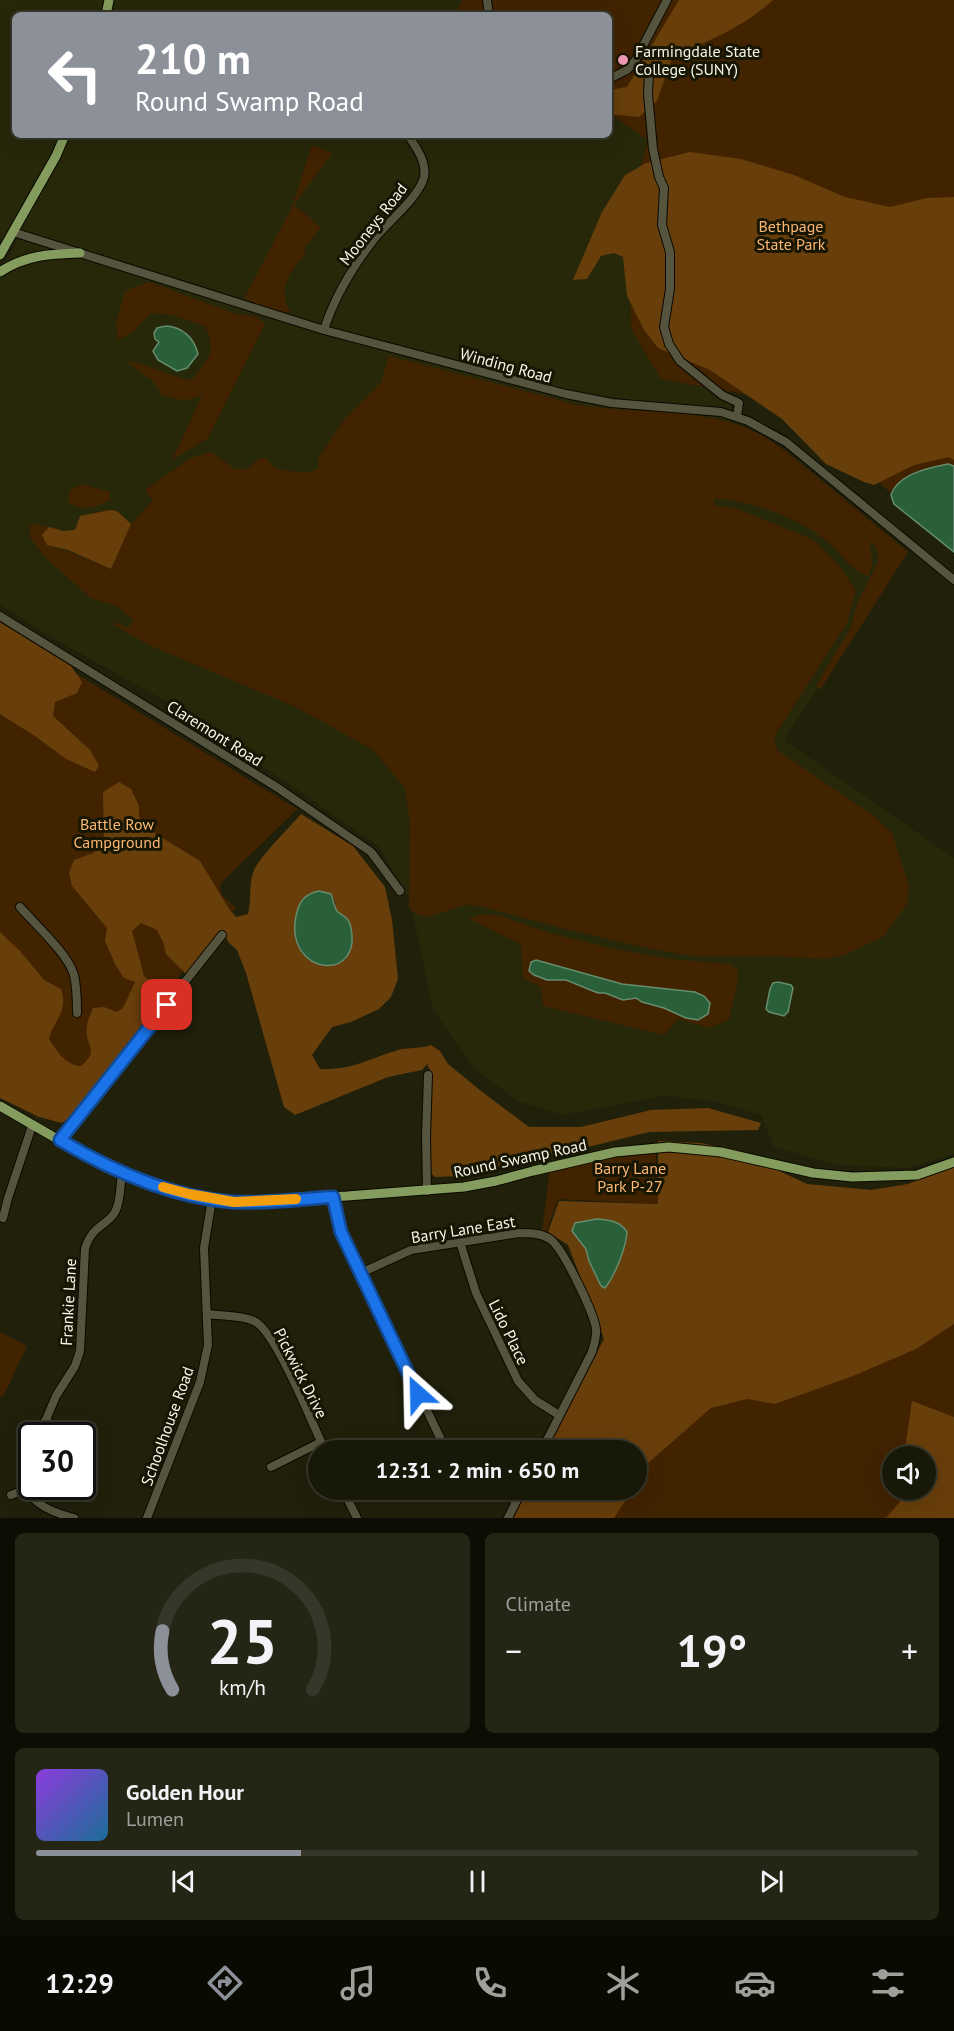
<!DOCTYPE html>
<meta charset="utf-8">
<style>
:root{--surface:#181808;--page:#252516;--text:#f1f3f6;--muted:#9fa09c;--line:#363729;--accent:#8c9099}
body{margin:0;font-family:"PT Sans",sans-serif;background:var(--page);color:var(--text);height:100vh;display:flex;flex-direction:column;font-size:22px;white-space:nowrap}
*{box-sizing:border-box;margin:0}
p{font-size:20px;color:var(--muted)}
.icon{flex:none;width:33px;height:33px;fill:none;stroke:currentColor;stroke-width:2;stroke-linecap:round;stroke-linejoin:round}
.map{position:relative;height:1518px;overflow:hidden}
.panel{display:flex;flex-direction:column;gap:15px;padding:15px;background:#0d0d04;flex:1}
.panel>*{flex:none}
.top-card{position:absolute;left:12px;top:12px;width:600px;height:126px;border-radius:9px;box-shadow:0 6px 24px #0002,0 0 0 2px var(--line);background:#8c9099;color:#fff;overflow:hidden}
.tools{position:absolute;left:882px;top:1446px;display:grid;gap:12px}
.tools a{display:grid;place-items:center;width:54px;height:54px;border-radius:50%;background:var(--surface);box-shadow:0 6px 24px #0002,0 0 0 2px var(--line);font-size:30px}
.speed{position:absolute;left:18px;top:1422px;display:flex;gap:12px;font-size:30px;font-weight:700;text-align:center}
.speed>*{display:grid;place-content:center;width:78px;height:78px;border-radius:50%;background:var(--surface);box-shadow:0 6px 24px #0002,0 0 0 2px var(--line);line-height:1}
.speed .limit{border:3px solid #111;border-radius:9px;background:#fff;color:#111}
.pin{position:absolute;display:grid;place-items:center;width:51px;height:51px;color:#fff;margin:-26px;border-radius:12px;box-shadow:0 3px 9px #0006}
.me{position:absolute;width:66px;margin:-33px;rotate:335deg;stroke-linejoin:round;filter:drop-shadow(0 0 4px #0008)}
.turn{display:flex;align-items:center;gap:21px;height:126px;padding:0 24px;font-size:27px}
.turn .icon{width:78px;height:78px;stroke-width:2.5}
.turn b{display:block;font-size:42px;line-height:51px}
.big{font-size:45px;font-weight:700;line-height:1.1}
.panel .widget{flex:1;display:flex;flex-direction:column;justify-content:center;gap:9px;min-width:0;padding:0 21px;border-radius:9px;background:var(--page)}
.panel .dial{align-items:center;gap:0}
.dial svg{height:156px;overflow:visible;fill:none;stroke:var(--line);stroke-width:7;stroke-linecap:round;text-anchor:middle}
.dial text{fill:var(--text);stroke:none}
.song{display:flex;align-items:center;gap:18px}
.cover{width:72px;height:72px;border-radius:9px;background:linear-gradient(135deg,hsl(270 70% 55%),hsl(200 70% 35%))}
.played{height:6px;border-radius:3px;background:linear-gradient(90deg,var(--accent) 30%,var(--line) 30%)}
.keys{display:flex;justify-content:space-around;direction:ltr}
.heat{display:flex;justify-content:space-between;align-items:center;font-size:33px;direction:ltr}
.panel .tiles{flex:1;display:grid;gap:15px;grid-template-columns:1fr 1fr}
.widget:last-child{grid-column:span 2}
.trip{position:absolute;left:308px;top:1440px;width:339px;height:60px;border-radius:30px;background:var(--surface);box-shadow:0 6px 24px #0002,0 0 0 2px var(--line);font-weight:700;line-height:60px;text-align:center}
.tab-bar{display:flex;height:96px;justify-content:space-around;align-items:center;background:#0a0a03;color:var(--muted)}
.tab-bar .icon{width:42px;height:42px}
.tab-bar .current{color:var(--accent)}
.tab-bar b{font-size:27px;color:var(--text)}
.map>svg:first-child{display:block}
.built{fill:#27270a}
.green{fill:#422300;fill-rule:evenodd}
.forest{fill:#683e0b;fill-rule:evenodd}
.water{fill:#295f39;stroke:#668c6e;stroke-width:1.5}
.lines{fill:none;stroke-linecap:round;stroke-linejoin:round}
.minor-casing{stroke:#0a0900;stroke-width:10}
.major-casing{stroke:#0a0900;stroke-width:11}
.minor{stroke:#55553f;stroke-width:8}
.major{stroke:#849d5e;stroke-width:9}
.route-casing{stroke:#114b97;stroke-width:15}
.route{stroke:#1a73e8;stroke-width:10}
.slow{stroke:#f59e0b;stroke-width:10}
.poi-dot{fill:#f09ab6;stroke:#171603;stroke-width:2}
.labels{text-anchor:middle;stroke-width:6;stroke-linejoin:round;paint-order:stroke}
.poi-label{font-size:16px;fill:#f6f6e9;stroke:#171603;text-anchor:start}
.street-label{font-size:16px;fill:#f6f6e9;stroke:#171603}
.park-label{font-size:16px;fill:#fcb774;stroke:#171603}
</style>
<div class="map">
<svg width="954" height="1518" viewBox="0 0 954 1518">
<rect width="100%" height="100%" fill="#20200b"/>
<path class="built" d="M0,0H673L609,15H15V135H609V113L648,140L624,225L661,379L732,392L730,429L907,552L784,740L954,858V1154L908,1168L837,1165L774,1147L761,1115L714,1101L665,1096L562,1115L518,1101L475,1069L433,1010L409,897L378,846L180,709L56,640L0,605V271L17,241L0,238Z"/>
<g class="green">
<path d="M463,0H954V544L815,431L766,398L661,379L631,329L630,264L624,225L648,140L609,113V15H454Z"/>
<path d="M312,145L332,153L294,205L321,227L304,248L306,252C291,273 276,286 290,312L284,313L244,299L292,207Z"/>
<path d="M149,282L236,314L257,317L265,324L208,438L172,460L203,394C187,403 179,400 162,395L153,381L126,361C150,364 169,377 192,380C208,359 218,352 205,326L172,315L151,313L133,332L118,340L116,324L125,291Z"/>
<path d="M389,356L578,405C628,413 682,408 732,423C769,433 797,461 827,485C854,507 881,530 908,552L820,690L816,686L851,627L857,604L879,560L876,547L870,541L872,564L869,576C852,571 843,556 830,544C800,517 753,502 714,498V505L735,508L814,540L840,567L856,591L847,623L777,732L774,742L778,751L874,816L892,833L909,886L907,904L884,936L844,955L825,959L772,956H693L652,949L561,928L480,906L465,905L428,917L417,914L409,908L410,822L405,788L373,750L296,707L149,645L114,625L115,622L128,628L134,620L115,605L92,599L46,558L31,539L29,526L33,524L49,527L42,535L47,545C70,551 89,561 111,569L131,524L153,500L146,492V489L191,458L211,452L235,469H247L260,458L267,459L276,469L306,473L318,469V459L343,421L381,382Z"/>
<path d="M81,484L110,492L109,501C94,507 83,512 68,502L70,491Z"/>
<path d="M0,627L297,809L220,884L221,894L236,908L61,1118L0,1084Z"/>
<path d="M482,914L500,916L553,934L614,949L671,959L730,964L738,970L737,986L729,1019L710,1028L678,1019L664,1035L543,1006L541,987L523,978L521,944L469,919Z"/>
<path d="M658,1141L735,1152L807,1184L871,1190L908,1184L954,1167V1518H513L528,1490H636V1450H547L610,1327L658,1204L558,1199L546,1233L542,1232L550,1167L655,1148L658,1190ZM892,1456H926V1490H892Z"/>
<path d="M0,1332L27,1346L3,1397L0,1395Z"/>
</g>
<g class="forest">
<path d="M679,0H773C745,26 709,42 673,55L657,101L639,117L609,114V90L627,87Z"/>
<path d="M690,152L741,159L794,175L845,197L890,207L927,198L954,197V460L949,457L914,465L874,485L864,482L826,464L782,419L710,370L658,348L644,330L627,296L623,257L614,253L601,256L587,279L573,280L602,212L625,175L646,163Z"/>
<path d="M110,510L117,511L131,524L111,569L68,550L47,545L42,535L49,527L64,531L75,530L80,516Z"/>
<path d="M0,622L71,666L82,682L77,693L55,702L53,716L90,750L99,766L95,772L66,759L35,736L0,714Z"/>
<path d="M119,782L131,789L139,806V817L148,829L200,861L229,909L236,917L248,914C252,899 248,881 255,868C265,851 288,829 301,814L353,846L385,887L392,920L398,979L391,997L379,1009L351,1022L332,1027L312,1055L320,1069C354,1070 368,1059 398,1050C409,1047 420,1049 431,1045L440,1051L448,1064L481,1091L529,1127H581L651,1110L708,1108L761,1123L758,1130L649,1132L572,1151L461,1176L435,1177L431,1173L430,1070L427,1064L422,1070L388,1077L295,1115L284,1107L246,973L237,950L229,943L222,930L186,974L166,954L163,942L157,930L141,923L132,931L144,976L153,983L155,991L157,1008L76,1112L62,1123L39,1117L0,1098V932L20,951L44,980L61,989C69,1012 54,1019 49,1039C57,1051 65,1065 81,1066C101,1049 84,1046 87,1027C87,1020 91,1014 93,1008L104,1007L117,1012L123,1008L135,982L124,978L116,966L105,941L107,928L72,886L69,873L74,860L93,853L104,844L103,792ZM319,891L331,894L335,902V909L350,923L353,940L345,960C335,966 328,966 318,963C289,954 291,921 303,898Z"/>
<path d="M658,1141L701,1143L735,1150L807,1184L871,1190L908,1184L954,1167V1324L916,1349L853,1376L775,1404L747,1399L711,1408L647,1464L636,1483V1450H547L604,1339L568,1245L548,1232L559,1201L658,1204ZM627,1239L613,1277L601,1286L589,1261L586,1249Z"/>
<path d="M912,1401L954,1417V1518H886L905,1496V1490H926V1456H904Z"/>
<path d="M528,1490H632L614,1518H513Z"/>
</g>
<g class="water">
<path d="M166,326C183,327 194,338 198,354L187,368L177,371L158,360L153,351L159,342L155,339L154,333L157,328Z"/>
<path d="M948,464L954,466V552L894,504L891,495C898,474 928,468 948,464Z"/>
<path d="M319,891L331,894C333,899 334,907 337,911C342,916 348,917 350,924C366,984 284,977 296,916C299,901 305,894 319,891Z"/>
<path d="M536,960L622,984L695,992L704,996L710,1003L708,1014L698,1020L686,1018L664,1008L642,1002L636,998L623,1000L605,993H598L566,980H547L534,975L529,971L531,962Z"/>
<path d="M778,982L791,985L793,988L788,1012L784,1016L769,1012L766,1009L770,989L773,983Z"/>
<path d="M597,1219C610,1220 620,1221 627,1232C626,1248 615,1275 605,1288L601,1286L589,1261L586,1249L572,1231L575,1223Z"/>
</g>
<g class="lines">
<defs>
<g id="minor">
<path d="M487,0L489,15"/>
<path d="M635,61L642,71L649,73L648,94L653,149L659,177L664,188L662,225L670,252V289L664,327L669,344L680,361L722,395L739,403L737,416"/>
<path d="M609,79L627,70L635,61L667,0"/>
<path d="M13,232L324,330L566,394L612,403L721,412L748,421L786,442L954,580"/>
<path d="M324,330C334,298 354,265 375,238C388,222 420,196 424,177C427,161 416,148 408,135"/>
<path d="M0,616L278,788L371,852L400,891"/>
<path d="M20,907C35,924 68,954 74,975C77,988 77,1000 77,1013"/>
<path d="M60,1140L222,935"/>
<path d="M427,1191L426,1137L428,1075"/>
<path d="M333,1197L341,1232L446,1450"/>
<path d="M3,1218L8,1198L32,1126"/>
<path d="M460,1242L476,1293L518,1381L535,1400L559,1415"/>
<path d="M361,1273L411,1250L519,1233C530,1233 540,1233 550,1239C563,1248 594,1313 596,1329C597,1337 594,1344 592,1352L542,1450"/>
<path d="M207,1314C222,1316 240,1315 254,1321C276,1331 312,1424 325,1450"/>
<path d="M45,1421L78,1436"/>
<path d="M39,1436L56,1396L75,1366L80,1351L85,1249C92,1225 106,1227 115,1212C121,1202 120,1184 122,1173"/>
<path d="M32,1454C14,1495 39,1509 74,1518"/>
<path d="M271,1467L321,1442"/>
<path d="M343,1490L357,1518"/>
<path d="M495,1490L516,1501"/>
<path d="M11,1495L27,1489"/>
<path d="M147,1518L200,1382L208,1345L204,1248L212,1199"/>
<path d="M508,1518L522,1490"/>
</g>
<g id="major">
<path d="M106,15L109,0"/>
<path d="M0,255L56,156L65,135"/>
<path d="M0,272C25,255 50,254 80,253"/>
<path d="M0,1106L78,1151L129,1176L189,1194L234,1202L347,1196L464,1187L496,1181L533,1171L615,1152L669,1147L721,1152L813,1173L852,1177L917,1175L954,1162"/>
</g>
</defs>
<use href="#minor" class="minor-casing"/>
<use href="#major" class="major-casing"/>
<use href="#minor" class="minor"/>
<use href="#major" class="major"/>
</g>
<g class="lines">
<defs>
<path id="route" d="M167,1005L60,1140C112,1171 170,1197 232,1202C265,1204 300,1199 333,1197L341,1232L418,1394"/>
</defs>
<use href="#route" class="route-casing"/>
<use href="#route" class="route"/>
<path class="slow" d="M163,1187L189,1194L234,1202L296,1199"/>
</g>
<circle class="poi-dot" cx="623" cy="60" r="6"/>
<g class="labels">
<g class="poi-label">
<text x="635" y="57">Farmingdale State<tspan x="635" dy="18">College (SUNY)</tspan></text>
</g>
<g class="street-label">
<text transform="translate(373 224) rotate(-52)" y="6">Mooneys Road</text>
<text transform="translate(506 365) rotate(15)" y="6">Winding Road</text>
<text transform="translate(215 733) rotate(32)" y="6">Claremont Road</text>
<text transform="translate(520 1158) rotate(-12)" y="6">Round Swamp Road</text>
<text transform="translate(463 1229) rotate(-9)" y="6">Barry Lane East</text>
<text transform="translate(68 1302) rotate(-87)" y="6">Frankie Lane</text>
<text transform="translate(509 1332) rotate(64)" y="6">Lido Place</text>
<text transform="translate(301 1373) rotate(63)" y="6">Pickwick Drive</text>
<text transform="translate(167 1426) rotate(-70)" y="6">Schoolhouse Road</text>
</g>
<g class="park-label">
<text x="791" y="232">Bethpage<tspan x="791" dy="18">State Park</tspan></text>
<text x="117" y="830">Battle Row<tspan x="117" dy="18">Campground</tspan></text>
<text x="630" y="1174">Barry Lane<tspan x="630" dy="18">Park P-27</tspan></text>
</g>
</g>
</svg>
<div class="tools">
<a><svg class="icon" aria-label="sound" viewBox="0 0 24 24"><path d="M4 9h4l5-4v14l-5-4H4zM17 9q2 3 0 6"/></svg></a>
</div>
<div class="speed"><div class="limit">30</div></div>
<div class="pin" style="left:167px;top:1005px;background:#d93025"><svg class="icon" aria-label="arrive" viewBox="0 0 24 24"><path d="M6 21V4h12l-3 4 3 4H6"/></svg></div>
<svg class="me" style="left:418px;top:1394px" viewBox="-20 -20 40 40"><path d="M0-17L14 15 0 8-14 15z" fill="#1a73e8" stroke="#fff" stroke-width="4"/></svg>
<div class="trip">12:31 · 2 min · 650 m</div>
<div class="top-card">
<div class="turn"><svg class="icon" aria-label="left" viewBox="0 0 24 24"><path d="M17 20v-9H6M10 6l-5 5 5 5"/></svg><div><b>210 m</b>Round Swamp Road</div></div>
</div>
</div>
<section class="panel">
<div class="tiles">
<div class="widget dial"><svg viewBox="0 0 100 80">
<path d="M14 69A42 42 0 1 1 86 69"/>
<path d="M14 69A42 42 0 0 1 9 39" stroke="#8c9099"/>
<text x="50" y="56" font-size="32" font-weight="700">25</text>
<text x="50" y="72" font-size="11">km/h</text>
</svg></div>
<div class="widget"><p>Climate</p>
<div class="heat"><a>−</a><b class="big">19°</b><a>+</a></div>
</div>
<div class="widget">
<div class="song"><i class="cover"></i><div><b>Golden Hour</b><p>Lumen</p></div></div>
<div class="played"></div>
<div class="keys"><svg class="icon" aria-label="previous" viewBox="0 0 24 24"><path d="M18 5L8 12l10 7zM5 5v14"/></svg><svg class="icon" aria-label="pause" viewBox="0 0 24 24"><path d="M8 5v14M16 5v14"/></svg><svg class="icon" aria-label="next" viewBox="0 0 24 24"><path d="M6 5l10 7-10 7zM19 5v14"/></svg></div>
</div>
</div>
</section>
<nav class="tab-bar">
<b>12:29</b>
<svg class="icon current" aria-label="directions" viewBox="0 0 24 24"><path d="M12 3l9 9-9 9-9-9zM9 14v-3h6M13 9l2 2-2 2"/></svg>
<svg class="icon" aria-label="music" viewBox="0 0 24 24"><path d="M9 18V5l10-2v13"/><circle cx="6" cy="18" r="3"/><circle cx="16" cy="16" r="3"/></svg>
<svg class="icon" aria-label="phone" viewBox="0 0 24 24"><path d="M5 4h4l2 5-3 2q2 4 5 5l2-3 5 2v4C11 20 4 13 5 4z"/></svg>
<svg class="icon" aria-label="climate" viewBox="0 0 24 24"><path d="M12 3v18M4 7l16 10M4 17L20 7"/></svg>
<svg class="icon" aria-label="car" viewBox="0 0 24 24"><path d="M5 17H2v-5l4-1 3-4h7l3 4 3 1v5h-3M9 17h6M6 11h13"/><circle cx="7" cy="17" r="2"/><circle cx="17" cy="17" r="2"/></svg>
<svg class="icon" aria-label="filters" viewBox="0 0 24 24"><path d="M4 7h16M4 17h16"/><circle cx="9" cy="7" r="2"/><circle cx="15" cy="17" r="2"/></svg>
</nav>
